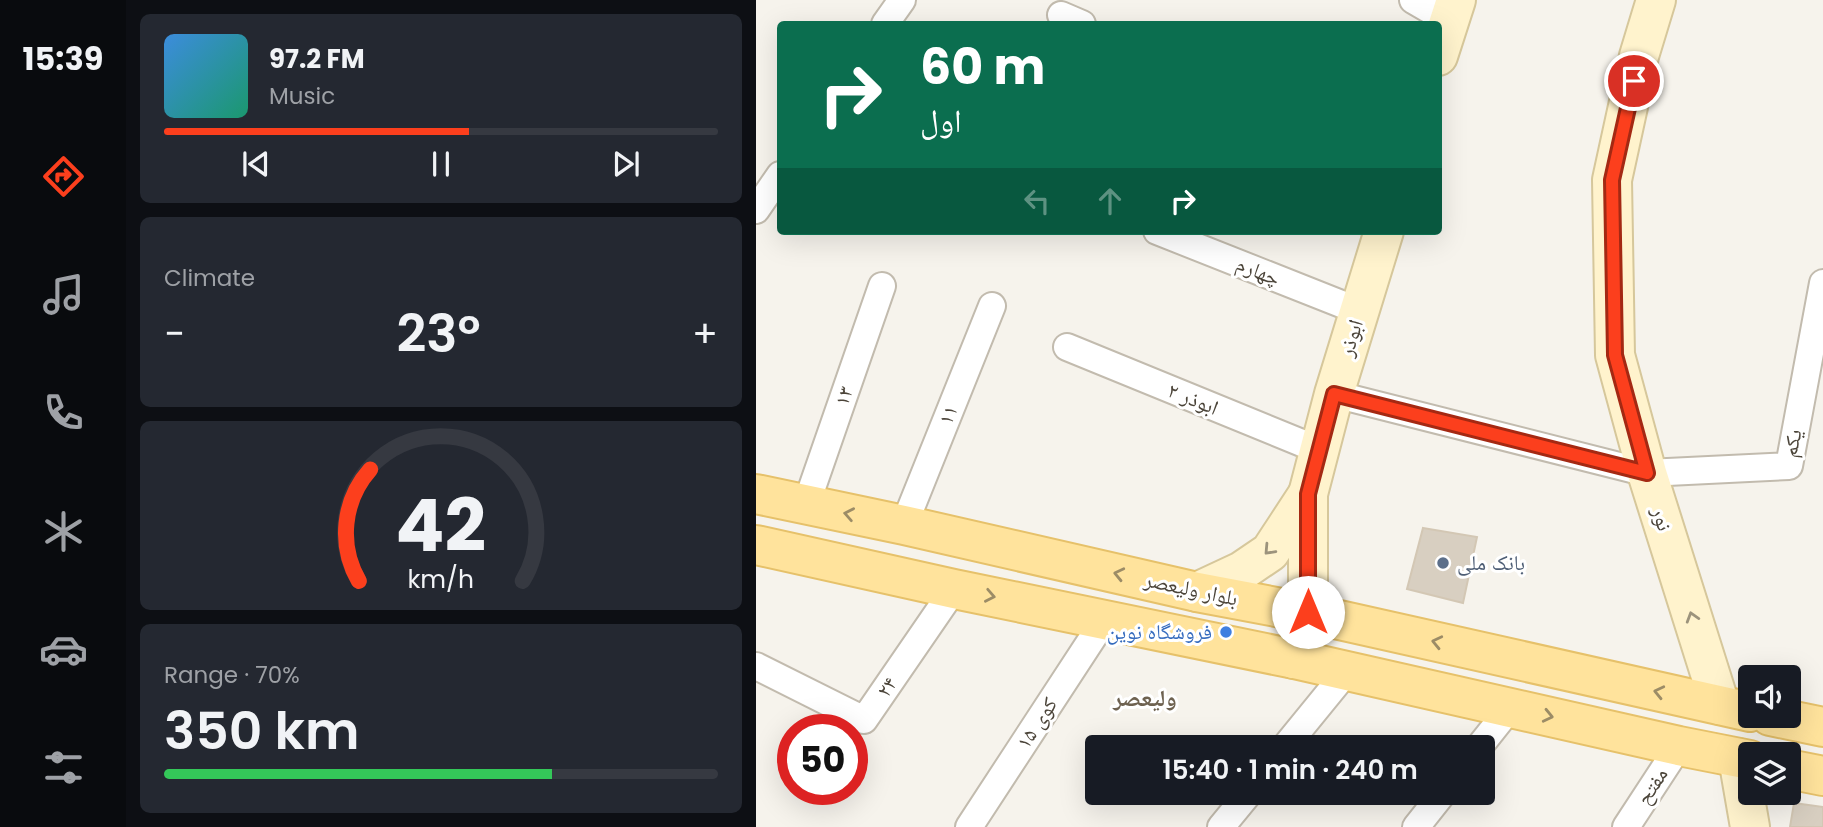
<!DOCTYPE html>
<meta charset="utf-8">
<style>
:root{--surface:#171b24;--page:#242831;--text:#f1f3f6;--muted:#9ea1a6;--line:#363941;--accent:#fc3f1d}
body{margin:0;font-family:Poppins,"Noto Naskh Arabic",sans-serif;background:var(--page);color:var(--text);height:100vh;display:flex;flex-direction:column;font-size:26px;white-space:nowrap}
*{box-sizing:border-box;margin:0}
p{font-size:23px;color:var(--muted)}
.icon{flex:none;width:38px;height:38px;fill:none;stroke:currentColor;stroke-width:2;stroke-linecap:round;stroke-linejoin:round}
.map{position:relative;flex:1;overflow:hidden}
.sheet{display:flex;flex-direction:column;gap:14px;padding:14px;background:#0d0f14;width:630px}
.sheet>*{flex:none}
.hud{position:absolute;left:21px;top:21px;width:665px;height:214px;border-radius:7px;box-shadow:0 7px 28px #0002;background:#0b6e4f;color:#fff;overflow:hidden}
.buttons{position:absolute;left:982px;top:665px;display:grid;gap:14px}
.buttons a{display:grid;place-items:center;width:63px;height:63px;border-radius:7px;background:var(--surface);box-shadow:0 7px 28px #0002;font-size:35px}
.speed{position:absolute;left:21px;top:714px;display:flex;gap:14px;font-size:35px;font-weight:700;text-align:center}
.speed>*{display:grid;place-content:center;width:91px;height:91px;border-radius:50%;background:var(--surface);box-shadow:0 7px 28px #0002;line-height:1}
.speed .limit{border:10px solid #d22;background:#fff;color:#111}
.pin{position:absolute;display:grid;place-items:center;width:60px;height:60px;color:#fff;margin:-30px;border:4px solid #fff;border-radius:50%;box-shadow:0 2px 7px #0007}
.me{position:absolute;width:77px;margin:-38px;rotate:0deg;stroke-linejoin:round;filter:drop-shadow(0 0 5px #0008)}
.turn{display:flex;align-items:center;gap:24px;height:147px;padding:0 28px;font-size:32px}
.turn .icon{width:91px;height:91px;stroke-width:2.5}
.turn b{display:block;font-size:49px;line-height:60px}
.lanes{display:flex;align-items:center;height:66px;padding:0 28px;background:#0003;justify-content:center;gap:35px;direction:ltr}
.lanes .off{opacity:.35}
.big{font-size:52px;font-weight:600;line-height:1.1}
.sheet .tile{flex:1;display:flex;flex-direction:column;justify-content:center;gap:10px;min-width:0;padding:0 24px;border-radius:10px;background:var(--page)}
.sheet .dial{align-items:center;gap:0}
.dial svg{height:182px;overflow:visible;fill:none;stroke:var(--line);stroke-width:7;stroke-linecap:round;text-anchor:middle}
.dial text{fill:var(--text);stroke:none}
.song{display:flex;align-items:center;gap:21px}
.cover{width:84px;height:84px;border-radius:10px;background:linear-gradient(135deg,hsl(210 70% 55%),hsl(160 70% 35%))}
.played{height:7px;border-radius:4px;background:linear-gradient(90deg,var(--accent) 55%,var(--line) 55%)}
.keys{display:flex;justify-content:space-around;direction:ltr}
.heat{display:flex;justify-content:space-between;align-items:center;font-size:38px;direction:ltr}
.charge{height:10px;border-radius:5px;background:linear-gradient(90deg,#34c759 70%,var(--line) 0)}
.trip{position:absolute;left:329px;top:735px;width:410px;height:70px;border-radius:7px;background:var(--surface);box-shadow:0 7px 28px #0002;font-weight:600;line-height:70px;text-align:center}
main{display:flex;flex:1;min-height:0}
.tab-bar{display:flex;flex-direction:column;width:126px;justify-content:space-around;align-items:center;background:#090b0e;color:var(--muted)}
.tab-bar .icon{width:49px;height:49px}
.tab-bar .active{color:var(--accent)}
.tab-bar b{font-size:32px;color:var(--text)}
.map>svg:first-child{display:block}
.building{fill:#d8cfc1;stroke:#d3c7b4;stroke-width:2}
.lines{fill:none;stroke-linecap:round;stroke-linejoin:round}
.street-casing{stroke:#c2bbae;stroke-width:30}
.secondary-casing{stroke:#d6c79b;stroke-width:42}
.primary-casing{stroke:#e6c16a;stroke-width:42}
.street{stroke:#fff;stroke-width:26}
.secondary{stroke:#fff3cd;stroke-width:38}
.primary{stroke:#ffe39c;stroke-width:38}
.oneway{stroke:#9c8c66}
.oneway2{stroke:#9c937c}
.route-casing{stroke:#a42913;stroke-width:18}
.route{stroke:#fc3f1d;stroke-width:12}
.service-dot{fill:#5c6f8a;stroke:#fff;stroke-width:2.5}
.shop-dot{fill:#3f7fe0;stroke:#fff;stroke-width:2.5}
.labels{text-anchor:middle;stroke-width:6;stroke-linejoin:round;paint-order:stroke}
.street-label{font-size:21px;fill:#4b4439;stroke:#fff}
.service-label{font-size:21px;fill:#4e5e75;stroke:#fff;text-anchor:start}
.shop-label{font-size:21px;fill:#366cbe;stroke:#fff;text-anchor:end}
.neighbourhood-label{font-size:23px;font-weight:bold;fill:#6e6250;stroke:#fff}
</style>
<main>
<nav class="tab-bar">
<b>15:39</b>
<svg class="icon active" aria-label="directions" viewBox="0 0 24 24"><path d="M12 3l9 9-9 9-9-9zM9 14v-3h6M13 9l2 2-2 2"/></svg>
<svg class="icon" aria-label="music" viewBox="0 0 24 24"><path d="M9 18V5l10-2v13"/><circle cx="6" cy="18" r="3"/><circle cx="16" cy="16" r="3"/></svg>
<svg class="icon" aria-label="phone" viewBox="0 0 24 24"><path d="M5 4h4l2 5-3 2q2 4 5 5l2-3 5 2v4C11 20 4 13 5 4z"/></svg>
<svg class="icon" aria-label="climate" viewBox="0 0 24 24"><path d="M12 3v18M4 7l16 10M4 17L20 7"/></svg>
<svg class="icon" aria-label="car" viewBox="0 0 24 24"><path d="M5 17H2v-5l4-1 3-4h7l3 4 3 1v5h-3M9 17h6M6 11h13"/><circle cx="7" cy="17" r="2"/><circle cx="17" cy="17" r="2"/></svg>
<svg class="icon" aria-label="filters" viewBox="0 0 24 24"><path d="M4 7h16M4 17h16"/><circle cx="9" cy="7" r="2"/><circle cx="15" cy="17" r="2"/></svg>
</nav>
<section class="sheet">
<div class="tile">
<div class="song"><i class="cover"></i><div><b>97.2 FM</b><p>Music</p></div></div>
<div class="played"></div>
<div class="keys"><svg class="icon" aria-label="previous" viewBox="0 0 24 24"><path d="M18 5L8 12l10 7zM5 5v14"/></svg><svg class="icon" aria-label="pause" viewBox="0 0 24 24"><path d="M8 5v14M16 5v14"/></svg><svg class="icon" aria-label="next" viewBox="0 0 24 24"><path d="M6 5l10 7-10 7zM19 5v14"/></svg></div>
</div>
<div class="tile"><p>Climate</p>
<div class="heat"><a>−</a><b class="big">23°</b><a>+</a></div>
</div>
<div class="tile dial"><svg viewBox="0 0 100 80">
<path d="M14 69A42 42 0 1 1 86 69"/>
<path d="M14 69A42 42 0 0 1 19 20" stroke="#fc3f1d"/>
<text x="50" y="56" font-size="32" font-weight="700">42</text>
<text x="50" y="72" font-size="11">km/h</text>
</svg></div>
<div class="tile"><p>Range · 70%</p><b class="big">350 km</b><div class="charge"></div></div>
</section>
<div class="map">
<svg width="1067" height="827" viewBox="0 0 1067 827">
<rect width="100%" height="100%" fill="#f6f3ec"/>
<g class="building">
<path d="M667,528L721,537L707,603L651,589Z"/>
<path d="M1038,803L1067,807V827H1034Z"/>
</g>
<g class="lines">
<defs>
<g id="street">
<path d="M657,0L693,21"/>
<path d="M305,15L326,24"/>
<path d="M129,24L146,0"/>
<path d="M0,210L24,175"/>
<path d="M401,231L603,311"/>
<path d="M311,347L563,450"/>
<path d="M578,394L891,473L1033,466L1067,283"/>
<path d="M50,505L126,286"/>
<path d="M148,525L236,306"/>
<path d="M0,666L108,720L198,589"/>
<path d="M529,747L591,671"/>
<path d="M723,747L754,708"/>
<path d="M213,827L349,619"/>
<path d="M465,827L493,793"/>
<path d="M660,827L687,793"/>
<path d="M870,827L923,746"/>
</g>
<g id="secondary">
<path d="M900,0L883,56L856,180L859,355L891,473L964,705"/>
<path d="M682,56L700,0"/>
<path d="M441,592L486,571L514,552L552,494"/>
<path d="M538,659L552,613V494L578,394L628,231"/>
<path d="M982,758L994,827"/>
</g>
<g id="primary">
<path d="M0,494L148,525L441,592L552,613L994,712"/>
<path d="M0,545L198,589L538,659L923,746L994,760"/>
<path d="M1014,716L1067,727"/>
<path d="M1032,769L1067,776"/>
</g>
</defs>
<use href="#street" class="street-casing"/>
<use href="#secondary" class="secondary-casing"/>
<use href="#primary" class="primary-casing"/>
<use href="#street" class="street"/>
<use href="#secondary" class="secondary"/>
<use href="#primary" class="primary"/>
</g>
<defs><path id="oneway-chevron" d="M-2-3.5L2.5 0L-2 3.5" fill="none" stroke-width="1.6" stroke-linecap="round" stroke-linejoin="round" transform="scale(1.75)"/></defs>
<g class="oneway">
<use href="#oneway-chevron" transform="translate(93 514) rotate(-169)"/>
<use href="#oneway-chevron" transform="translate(363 574) rotate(-167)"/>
<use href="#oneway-chevron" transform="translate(234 596) rotate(11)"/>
<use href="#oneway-chevron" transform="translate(681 642) rotate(-167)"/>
<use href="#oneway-chevron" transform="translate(903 692) rotate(-167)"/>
<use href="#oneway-chevron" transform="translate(792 716) rotate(13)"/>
</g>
<g class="oneway2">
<use href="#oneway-chevron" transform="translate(513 550) rotate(133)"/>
<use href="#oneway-chevron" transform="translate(936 617) rotate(-107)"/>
</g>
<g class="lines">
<defs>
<path id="route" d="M552,612V494L578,394L891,473L859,355L856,180L878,81"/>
</defs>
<use href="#route" class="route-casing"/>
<use href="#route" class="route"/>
</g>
<circle class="service-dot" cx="687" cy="563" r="7"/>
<circle class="shop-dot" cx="470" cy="632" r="7"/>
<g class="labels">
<g class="street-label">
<text transform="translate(502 271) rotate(22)" y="7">چهارم</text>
<text transform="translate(595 338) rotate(-73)" y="7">ابوذر</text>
<text transform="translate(88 396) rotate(-71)" y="7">۱۳</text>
<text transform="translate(437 399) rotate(22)" y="7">۲ ابوذر</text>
<text transform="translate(192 415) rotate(-68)" y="7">۱۱</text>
<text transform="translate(1036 443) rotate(-77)" y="7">یکم</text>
<text transform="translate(906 519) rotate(73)" y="7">نور</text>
<text transform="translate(435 589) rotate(12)" y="7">بلوار ولیعصر</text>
<text transform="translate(131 687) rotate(-56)" y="7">۲۴</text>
<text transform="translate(281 723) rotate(-57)" y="7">کوی ۱۵</text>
<text transform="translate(896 786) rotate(-57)" y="7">مفتح</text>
</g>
<g class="service-label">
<text x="701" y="570">بانک ملی</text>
</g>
<g class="shop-label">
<text x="456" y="639">فروشگاه نوین</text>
</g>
<g class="neighbourhood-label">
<text x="389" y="706">ولیعصر</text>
</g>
</g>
</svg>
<div class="buttons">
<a><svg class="icon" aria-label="sound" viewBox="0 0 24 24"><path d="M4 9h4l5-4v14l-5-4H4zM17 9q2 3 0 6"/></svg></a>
<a><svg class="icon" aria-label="layers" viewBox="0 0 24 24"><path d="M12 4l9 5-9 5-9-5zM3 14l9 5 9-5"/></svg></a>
</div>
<div class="speed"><div class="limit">50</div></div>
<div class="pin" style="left:878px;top:81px;background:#d93025"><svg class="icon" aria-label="arrive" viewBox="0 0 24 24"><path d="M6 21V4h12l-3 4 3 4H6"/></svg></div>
<svg class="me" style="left:552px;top:612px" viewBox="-20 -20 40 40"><circle r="19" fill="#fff"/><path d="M0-13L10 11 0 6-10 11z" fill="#fc3f1d"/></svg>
<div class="trip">15:40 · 1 min · 240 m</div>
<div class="hud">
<div class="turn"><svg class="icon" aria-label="right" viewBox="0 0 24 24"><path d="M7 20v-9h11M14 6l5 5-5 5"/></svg><div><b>60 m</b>اول</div></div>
<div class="lanes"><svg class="icon off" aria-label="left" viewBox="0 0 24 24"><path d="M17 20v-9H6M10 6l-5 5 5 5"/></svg><svg class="icon off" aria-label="ahead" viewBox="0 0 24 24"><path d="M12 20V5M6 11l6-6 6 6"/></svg><svg class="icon" aria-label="right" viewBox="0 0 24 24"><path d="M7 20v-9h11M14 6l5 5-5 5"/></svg></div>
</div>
</div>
</main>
